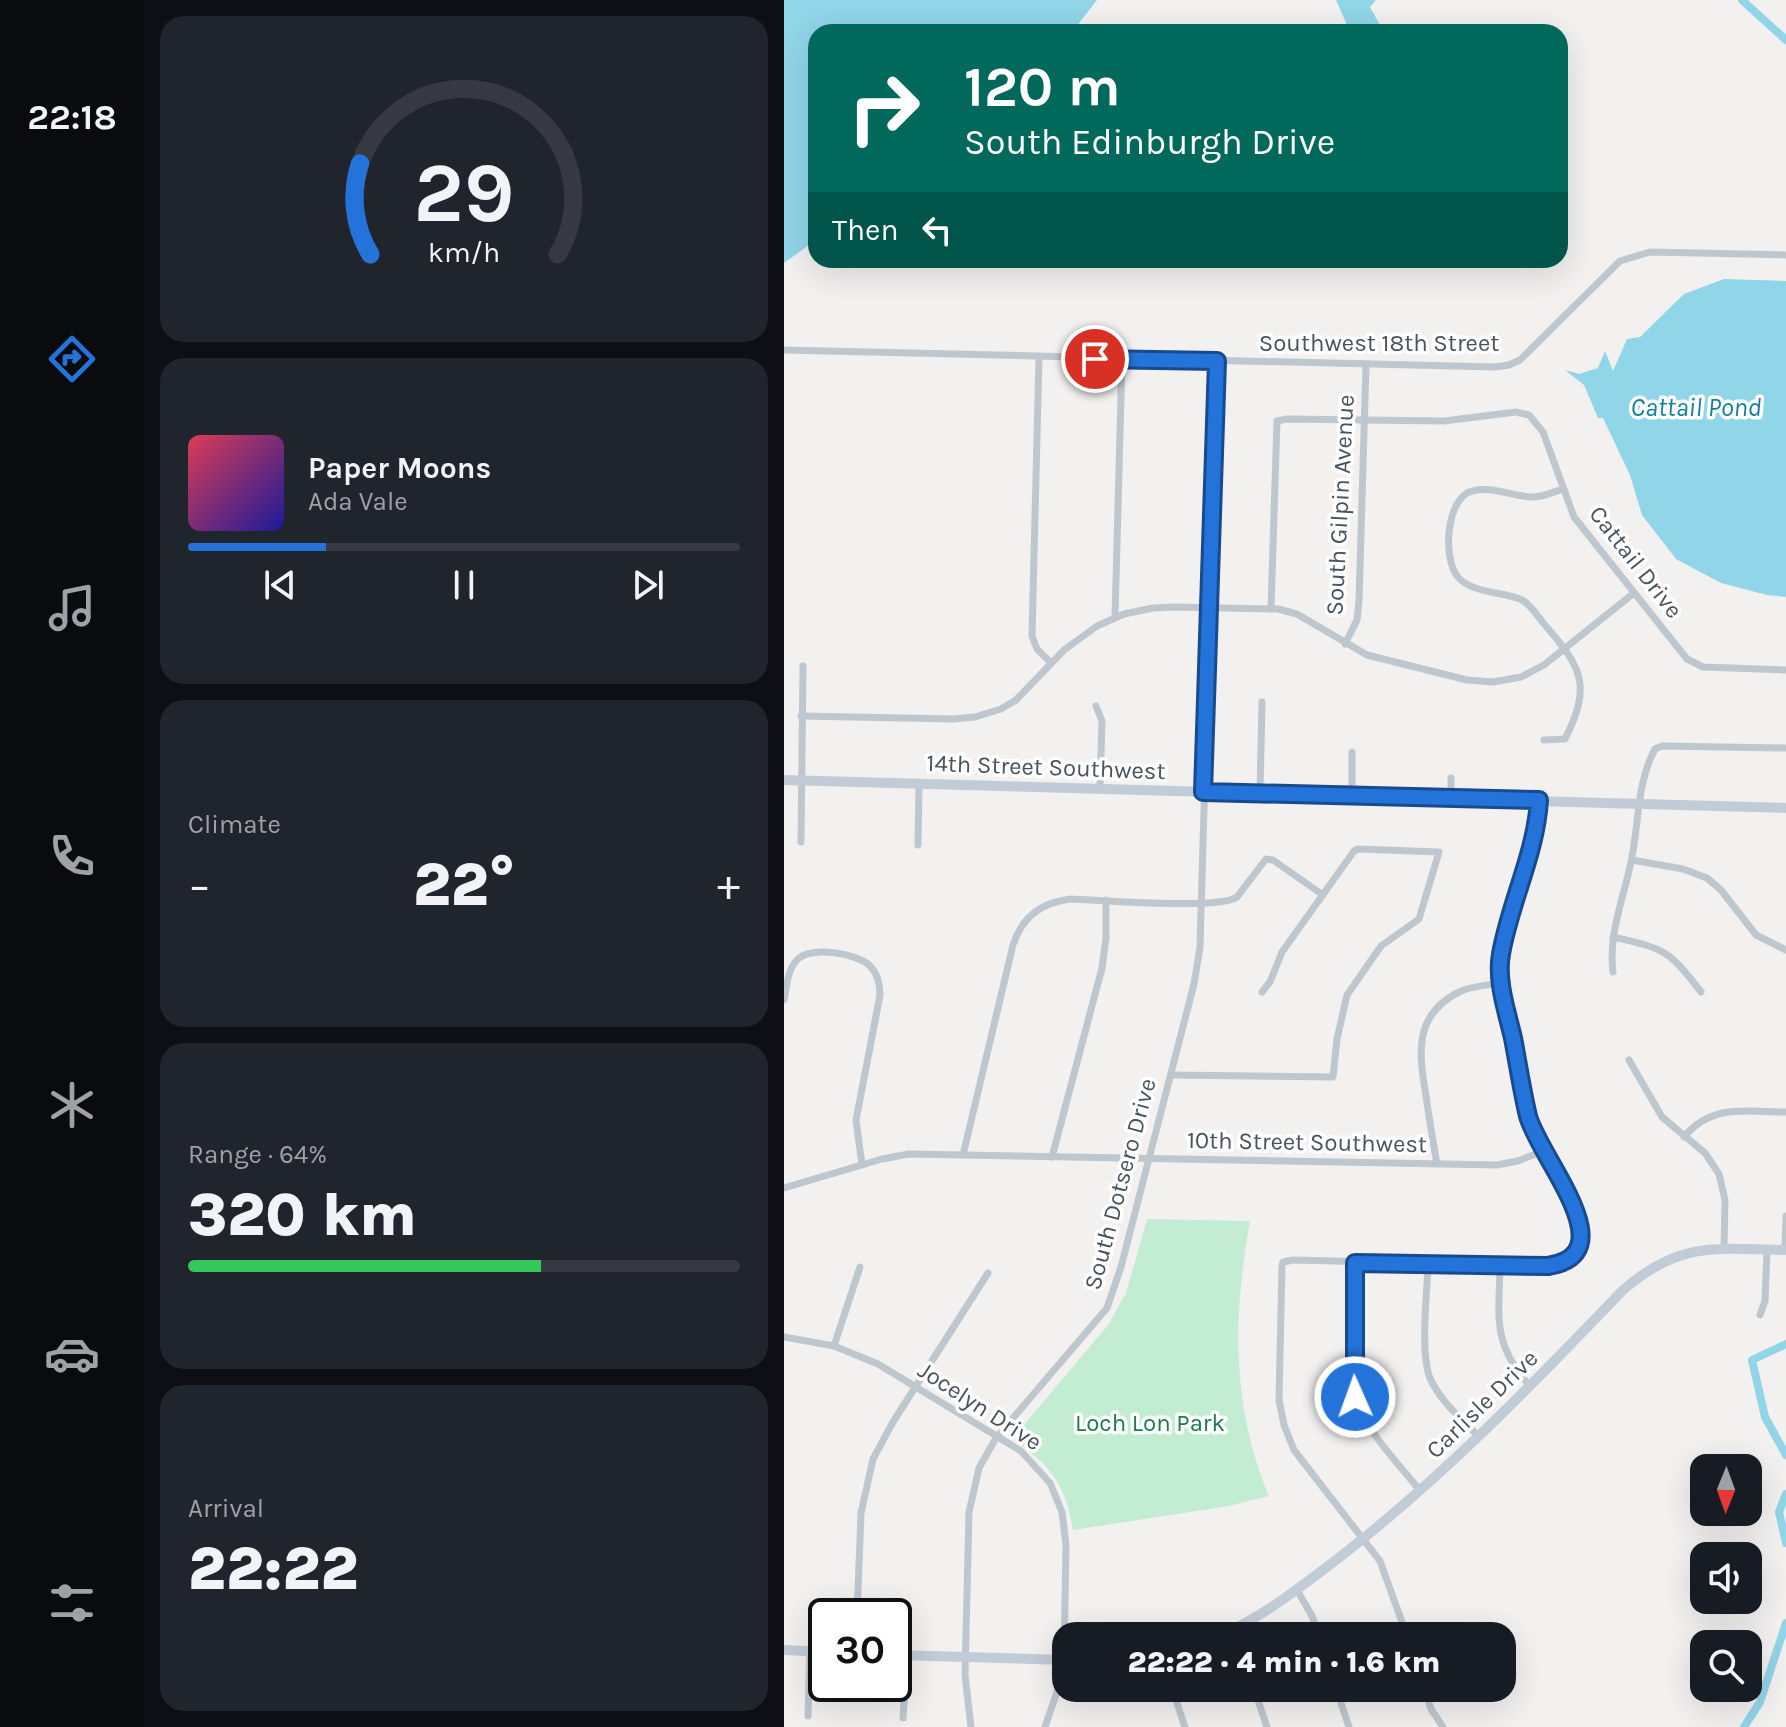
<!DOCTYPE html>
<meta charset="utf-8">
<style>
:root{--surface:#171b24;--page:#20242c;--text:#f1f3f6;--muted:#9ea1a6;--line:#363941;--accent:#2373da}
body{margin:0;font-family:Karla,sans-serif;background:var(--page);color:var(--text);height:100vh;display:flex;flex-direction:column;font-size:30px;white-space:nowrap}
*{box-sizing:border-box;margin:0}
p{font-size:26px;color:var(--muted)}
.icon{flex:none;width:44px;height:44px;fill:none;stroke:currentColor;stroke-width:2;stroke-linecap:round;stroke-linejoin:round}
.map{position:relative;flex:1;overflow:hidden}
.panel{display:flex;flex-direction:column;gap:16px;padding:16px;background:#0d0f14;width:640px}
.panel>*{flex:none}
.hud{position:absolute;left:24px;top:24px;width:760px;height:244px;border-radius:24px;box-shadow:0 8px 32px #0002;background:#00695c;color:#fff;overflow:hidden}
.needle{width:52px;rotate:181deg}
.fabs{position:absolute;left:906px;top:1454px;display:grid;gap:16px}
.fabs a{display:grid;place-items:center;width:72px;height:72px;border-radius:16px;background:var(--surface);box-shadow:0 8px 32px #0002;font-size:40px}
.speed{position:absolute;left:24px;top:1598px;display:flex;gap:16px;font-size:40px;font-weight:700;text-align:center}
.speed>*{display:grid;place-content:center;width:104px;height:104px;border-radius:50%;background:var(--surface);box-shadow:0 8px 32px #0002;line-height:1}
.speed .limit{border:4px solid #111;border-radius:12px;background:#fff;color:#111}
.pin{position:absolute;display:grid;place-items:center;width:68px;height:68px;color:#fff;margin:-34px;border:4px solid #fff;border-radius:50%;box-shadow:0 2px 8px #0007}
.me{position:absolute;width:88px;margin:-44px;rotate:358deg;stroke-linejoin:round;filter:drop-shadow(0 0 6px #0008)}
.turn{display:flex;align-items:center;gap:28px;height:168px;padding:0 24px;font-size:36px}
.turn .icon{width:104px;height:104px;stroke-width:2.5}
.turn b{display:block;font-size:56px;line-height:68px}
.then{display:flex;align-items:center;height:76px;padding:0 24px;background:#0003;gap:16px;font-size:30px}
.big{font-size:60px;font-weight:800;line-height:1.1}
.panel .widget{flex:1;display:flex;flex-direction:column;justify-content:center;gap:12px;min-width:0;padding:0 28px;border-radius:24px;background:var(--page)}
.panel .dial{align-items:center;gap:0}
.dial svg{height:208px;overflow:visible;fill:none;stroke:var(--line);stroke-width:7;stroke-linecap:round;text-anchor:middle}
.dial text{fill:var(--text);stroke:none}
.song{display:flex;align-items:center;gap:24px}
.cover{width:96px;height:96px;border-radius:12px;background:linear-gradient(135deg,hsl(350 70% 55%),hsl(240 70% 35%))}
.played{height:8px;border-radius:4px;background:linear-gradient(90deg,var(--accent) 25%,var(--line) 25%)}
.keys{display:flex;justify-content:space-around;direction:ltr}
.heat{display:flex;justify-content:space-between;align-items:center;font-size:44px;direction:ltr}
.charge{height:12px;border-radius:6px;background:linear-gradient(90deg,#34c759 64%,var(--line) 0)}
.trip{position:absolute;left:268px;top:1622px;width:464px;height:80px;border-radius:24px;background:var(--surface);box-shadow:0 8px 32px #0002;font-weight:800;line-height:80px;text-align:center}
main{display:flex;flex:1;min-height:0}
.dock{display:flex;flex-direction:column;width:144px;justify-content:space-around;align-items:center;background:#090b0e;color:var(--muted)}
.dock .icon{width:56px;height:56px}
.dock .active{color:var(--accent)}
.dock b{font-size:36px;color:var(--text)}
.map>svg:first-child{display:block}
.green{fill:#c2edd3}
.water{fill:#91d5e8}
.lines{fill:none;stroke-linecap:round;stroke-linejoin:round}
.canal{stroke:#91d5e8;stroke-width:8}
.street{stroke:#bfc7ce;stroke-width:7}
.secondary{stroke:#c2ccd6;stroke-width:10}
.route-casing{stroke:#174b8e;stroke-width:20}
.route{stroke:#2373da;stroke-width:14}
.labels{text-anchor:middle;stroke-width:7;stroke-linejoin:round;paint-order:stroke}
.street-label{font-size:24px;fill:#49535d;stroke:#fff}
.park-label{font-size:24px;fill:#1d7b4c;stroke:#fff}
.water-label{font-size:26px;font-style:italic;fill:#14809d;stroke:#fff}
</style>
<main>
<nav class="dock">
<b>22:18</b>
<svg class="icon active" aria-label="directions" viewBox="0 0 24 24"><path d="M12 3l9 9-9 9-9-9zM9 14v-3h6M13 9l2 2-2 2"/></svg>
<svg class="icon" aria-label="music" viewBox="0 0 24 24"><path d="M9 18V5l10-2v13"/><circle cx="6" cy="18" r="3"/><circle cx="16" cy="16" r="3"/></svg>
<svg class="icon" aria-label="phone" viewBox="0 0 24 24"><path d="M5 4h4l2 5-3 2q2 4 5 5l2-3 5 2v4C11 20 4 13 5 4z"/></svg>
<svg class="icon" aria-label="climate" viewBox="0 0 24 24"><path d="M12 3v18M4 7l16 10M4 17L20 7"/></svg>
<svg class="icon" aria-label="car" viewBox="0 0 24 24"><path d="M5 17H2v-5l4-1 3-4h7l3 4 3 1v5h-3M9 17h6M6 11h13"/><circle cx="7" cy="17" r="2"/><circle cx="17" cy="17" r="2"/></svg>
<svg class="icon" aria-label="filters" viewBox="0 0 24 24"><path d="M4 7h16M4 17h16"/><circle cx="9" cy="7" r="2"/><circle cx="15" cy="17" r="2"/></svg>
</nav>
<section class="panel">
<div class="widget dial"><svg viewBox="0 0 100 80">
<path d="M14 69A42 42 0 1 1 86 69"/>
<path d="M14 69A42 42 0 0 1 10 34" stroke="#2373da"/>
<text x="50" y="56" font-size="32" font-weight="700">29</text>
<text x="50" y="72" font-size="11">km/h</text>
</svg></div>
<div class="widget">
<div class="song"><i class="cover"></i><div><b>Paper Moons</b><p>Ada Vale</p></div></div>
<div class="played"></div>
<div class="keys"><svg class="icon" aria-label="previous" viewBox="0 0 24 24"><path d="M18 5L8 12l10 7zM5 5v14"/></svg><svg class="icon" aria-label="pause" viewBox="0 0 24 24"><path d="M8 5v14M16 5v14"/></svg><svg class="icon" aria-label="next" viewBox="0 0 24 24"><path d="M6 5l10 7-10 7zM19 5v14"/></svg></div>
</div>
<div class="widget"><p>Climate</p>
<div class="heat"><a>−</a><b class="big">22°</b><a>+</a></div>
</div>
<div class="widget"><p>Range · 64%</p><b class="big">320 km</b><div class="charge"></div></div>
<div class="widget"><p>Arrival</p><b class="big">22:22</b></div>
</section>
<div class="map">
<svg width="1002" height="1727" viewBox="0 0 1002 1727">
<rect width="100%" height="100%" fill="#f3f0f0"/>
<path class="green" d="M363,1219L466,1221C449,1316 447,1405 485,1496L445,1506L289,1530C282,1485 266,1464 228,1439L324,1325L342,1293Z"/>
<g class="water">
<path d="M0,0H313L288,32H32V240L0,263Z"/>
<path d="M552,0H592L586,7L597,27L580,32H566Z"/>
<path d="M940,279L1002,281V597L983,595L937,583L892,559L858,515L846,475L819,418H814L800,385L781,370L795,374L814,368L821,351L829,371L843,339L856,337L900,294Z"/>
</g>
<g class="lines">
<g class="canal">
<path d="M958,0L1002,40"/>
<path d="M1002,1344L968,1360L981,1417L1002,1455"/>
<path d="M1002,1494L995,1512L1002,1543"/>
<path d="M960,1727L976,1702L1002,1623"/>
</g>
<g class="street">
<path d="M0,350L711,367L725,365L736,360L836,261L866,252L1002,255"/>
<path d="M255,357L248,636L253,649L267,663"/>
<path d="M487,609L493,421L503,419L660,421L732,412L745,415L759,432L790,517L903,659L919,667L1002,670"/>
<path d="M331,617L338,360"/>
<path d="M561,644L573,620L575,601L582,365"/>
<path d="M312,706L318,721L316,789"/>
<path d="M17,716L170,719L191,717L217,709L232,700L280,650L313,626L340,614L369,608L390,607L494,609L513,614L583,655L683,680L709,682L737,677L760,665L850,593"/>
<path d="M760,740L781,739C808,685 798,668 761,625C754,617 746,603 736,599C718,592 694,593 678,581C658,567 661,506 683,493C703,483 728,497 749,497C759,497 769,492 779,489"/>
<path d="M476,793L478,702"/>
<path d="M568,796V752"/>
<path d="M667,798V778"/>
<path d="M17,842L19,666"/>
<path d="M134,845L135,784"/>
<path d="M848,860L899,869L923,878L937,890L972,935L1002,950"/>
<path d="M829,937C881,949 884,949 917,992"/>
<path d="M829,972C824,932 841,895 848,857C855,821 853,782 871,749L878,746L1002,748"/>
<path d="M0,1000C3,987 3,969 14,959C28,946 73,953 86,966C94,974 96,984 96,995L72,1120L78,1165"/>
<path d="M845,1060L878,1117L921,1153L935,1174L941,1200L940,1248"/>
<path d="M387,1075L549,1077L553,1039L563,995L597,946L635,919L655,852L574,849L570,851L498,952L486,982L478,992"/>
<path d="M900,1137C928,1103 962,1112 1002,1112"/>
<path d="M179,1155L229,945C238,917 258,902 287,899C316,900 434,910 453,897L482,859L489,860L539,895"/>
<path d="M268,1157L318,968L322,938V900"/>
<path d="M653,1164C649,1141 645,1118 642,1096C635,1054 629,1015 675,992C687,986 704,985 718,983"/>
<path d="M0,1188L98,1159L125,1154L713,1165L734,1161L759,1151"/>
<path d="M1001,1250L1002,1216"/>
<path d="M571,1263L569,1379C571,1423 611,1458 636,1491"/>
<path d="M644,1265C643,1293 636,1353 646,1378C656,1401 677,1418 694,1436"/>
<path d="M716,1266C715,1318 708,1343 745,1385"/>
<path d="M976,1315L981,1301L983,1250"/>
<path d="M0,1337L50,1346L94,1364L237,1451L266,1483L278,1512L282,1545L280,1660L276,1683L261,1727"/>
<path d="M50,1346L76,1267"/>
<path d="M513,1590L528,1616L535,1636"/>
<path d="M73,1616L77,1513L89,1459L109,1422L204,1273"/>
<path d="M623,1636L596,1561L510,1450L500,1425L495,1400L498,1266L499,1262L509,1260L764,1266C843,1253 755,1158 744,1116C738,1090 734,1064 729,1038C723,1012 712,981 717,954C726,902 752,853 755,800"/>
<path d="M388,1688L401,1727"/>
<path d="M470,1688L483,1727"/>
<path d="M552,1688L565,1727"/>
<path d="M640,1688L647,1709L659,1727"/>
<path d="M24,1716L26,1651"/>
<path d="M119,1718L123,1655"/>
<path d="M187,1727L181,1675L185,1512L195,1468L212,1438L323,1308L337,1267L410,984L416,947L433,361"/>
</g>
<g class="secondary">
<path d="M0,780L1002,808"/>
<path d="M435,1636C477,1618 515,1588 552,1560C656,1480 748,1385 839,1290C897,1240 931,1249 1002,1250"/>
<path d="M0,1650L42,1652"/>
<path d="M110,1655L282,1660"/>
</g>
</g>
<g class="lines">
<defs>
<path id="route" d="M311,359L433,361L419,792L755,800C752,853 726,902 717,954C712,981 723,1012 729,1038C734,1064 738,1091 744,1116C755,1158 843,1254 764,1266L571,1263V1397"/>
</defs>
<use href="#route" class="route-casing"/>
<use href="#route" class="route"/>
</g>
<g class="labels">
<g class="street-label">
<text x="595" y="351">Southwest 18th Street</text>
<text transform="translate(556 505) rotate(-87)" y="8">South Gilpin Avenue</text>
<text transform="translate(852 562) rotate(52)" y="8">Cattail Drive</text>
<text transform="translate(262 767) rotate(2)" y="8">14th Street Southwest</text>
<text transform="translate(523 1142) rotate(1)" y="8">10th Street Southwest</text>
<text transform="translate(336 1184) rotate(-75)" y="8">South Dotsero Drive</text>
<text transform="translate(698 1404) rotate(-44)" y="8">Carlisle Drive</text>
<text transform="translate(196 1406) rotate(33)" y="8">Jocelyn Drive</text>
</g>
<g class="park-label">
<text x="366" y="1431">Loch Lon Park</text>
</g>
<g class="water-label">
<text x="912" y="416">Cattail Pond</text>
</g>
</g>
</svg>
<div class="fabs">
<a><svg class="needle" viewBox="-14 -14 28 28"><path d="M0-13l5 13h-10z" fill="#e53935"/><path d="M0 13l5-13h-10z" fill="#9ea1a6"/></svg></a>
<a><svg class="icon" aria-label="sound" viewBox="0 0 24 24"><path d="M4 9h4l5-4v14l-5-4H4zM17 9q2 3 0 6"/></svg></a>
<a><svg class="icon" aria-label="search" viewBox="0 0 24 24"><circle cx="10" cy="10" r="6"/><path d="M15 15l6 6"/></svg></a>
</div>
<div class="speed"><div class="limit">30</div></div>
<div class="pin" style="left:311px;top:359px;background:#d93025"><svg class="icon" aria-label="arrive" viewBox="0 0 24 24"><path d="M6 21V4h12l-3 4 3 4H6"/></svg></div>
<svg class="me" style="left:571px;top:1397px" viewBox="-20 -20 40 40"><circle r="17" fill="#2373da" stroke="#fff" stroke-width="3"/><path d="M0-11L8 9 0 5-8 9z" fill="#fff"/></svg>
<div class="trip">22:22 · 4 min · 1.6 km</div>
<div class="hud">
<div class="turn"><svg class="icon" aria-label="right" viewBox="0 0 24 24"><path d="M7 20v-9h11M14 6l5 5-5 5"/></svg><div><b>120 m</b>South Edinburgh Drive</div></div>
<div class="then">Then<svg class="icon" aria-label="left" viewBox="0 0 24 24"><path d="M17 20v-9H6M10 6l-5 5 5 5"/></svg></div>
</div>
</div>
</main>
